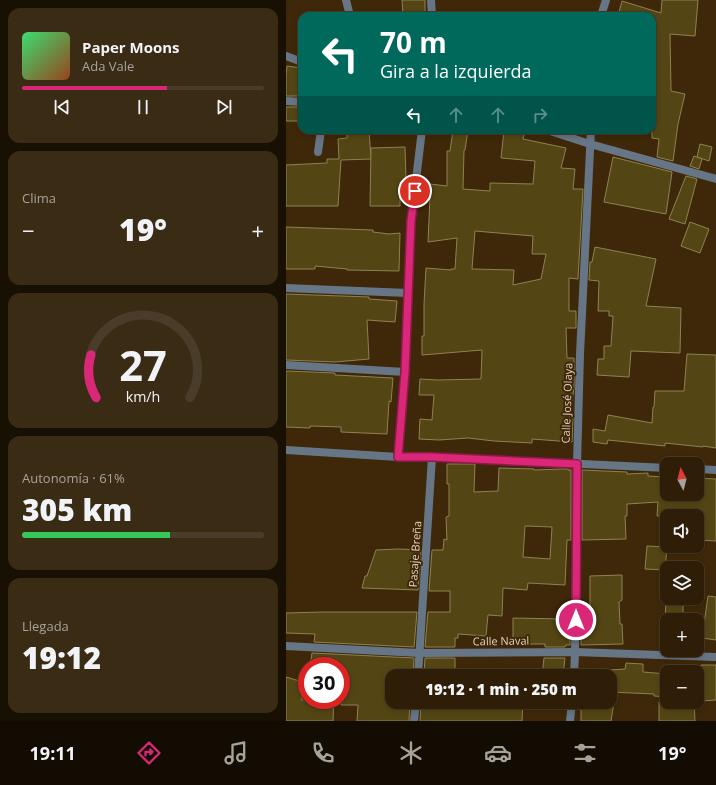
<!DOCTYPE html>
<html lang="es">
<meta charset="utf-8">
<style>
:root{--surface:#2e1e07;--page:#3a2b15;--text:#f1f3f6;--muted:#a7a29b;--line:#493c28;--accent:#db2777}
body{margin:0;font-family:"Open Sans",sans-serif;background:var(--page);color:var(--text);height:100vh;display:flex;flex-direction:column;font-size:15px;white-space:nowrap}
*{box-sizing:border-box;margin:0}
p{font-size:13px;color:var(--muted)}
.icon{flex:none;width:22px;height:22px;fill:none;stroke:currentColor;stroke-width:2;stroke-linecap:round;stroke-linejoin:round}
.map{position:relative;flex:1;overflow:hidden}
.drawer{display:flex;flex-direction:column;gap:8px;padding:8px;background:#191004;width:286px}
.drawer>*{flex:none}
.guide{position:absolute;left:12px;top:12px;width:358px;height:122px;border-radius:12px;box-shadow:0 2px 6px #0003,0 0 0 1px var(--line);background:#00695c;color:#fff;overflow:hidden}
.needle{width:26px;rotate:353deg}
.buttons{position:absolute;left:374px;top:457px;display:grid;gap:8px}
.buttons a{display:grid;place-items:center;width:44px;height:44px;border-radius:8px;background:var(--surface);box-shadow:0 2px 6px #0003,0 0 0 1px var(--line);font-size:20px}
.speed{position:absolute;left:12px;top:657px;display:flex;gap:8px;font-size:20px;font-weight:700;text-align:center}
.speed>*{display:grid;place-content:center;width:52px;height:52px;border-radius:50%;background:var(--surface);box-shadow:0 2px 6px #0003,0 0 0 1px var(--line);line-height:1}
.speed .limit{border:6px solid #d22;background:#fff;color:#111}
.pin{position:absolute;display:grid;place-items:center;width:34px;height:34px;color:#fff;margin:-17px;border:2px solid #fff;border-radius:50%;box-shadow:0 1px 4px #0007}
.me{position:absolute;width:44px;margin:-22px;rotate:0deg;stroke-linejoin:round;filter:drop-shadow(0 0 3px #0008)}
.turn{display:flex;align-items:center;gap:14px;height:84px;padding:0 16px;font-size:18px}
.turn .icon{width:52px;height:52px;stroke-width:2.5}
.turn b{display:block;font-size:28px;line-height:34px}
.lanes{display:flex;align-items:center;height:38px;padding:0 16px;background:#0003;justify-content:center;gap:20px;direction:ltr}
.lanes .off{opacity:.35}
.big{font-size:30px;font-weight:800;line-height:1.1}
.drawer .card{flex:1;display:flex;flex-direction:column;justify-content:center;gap:6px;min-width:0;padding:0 14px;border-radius:12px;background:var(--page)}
.drawer .dial{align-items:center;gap:0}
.dial svg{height:104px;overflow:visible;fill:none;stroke:var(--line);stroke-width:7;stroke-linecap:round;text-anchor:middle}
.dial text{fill:var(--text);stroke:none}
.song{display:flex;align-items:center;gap:12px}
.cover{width:48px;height:48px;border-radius:6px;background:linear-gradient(135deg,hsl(140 70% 55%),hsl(20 70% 35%))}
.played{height:4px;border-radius:2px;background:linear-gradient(90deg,var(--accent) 60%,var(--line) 60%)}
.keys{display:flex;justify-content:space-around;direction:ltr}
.heat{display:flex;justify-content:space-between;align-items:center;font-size:22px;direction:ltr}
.charge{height:6px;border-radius:3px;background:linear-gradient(90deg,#34c759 61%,var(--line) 0)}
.trip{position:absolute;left:99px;top:669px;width:232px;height:40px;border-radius:12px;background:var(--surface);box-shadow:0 2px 6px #0003,0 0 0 1px var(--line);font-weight:800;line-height:40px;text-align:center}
.tab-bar{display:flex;height:64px;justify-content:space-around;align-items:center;background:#120c03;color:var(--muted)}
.tab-bar .icon{width:28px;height:28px}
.tab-bar .active{color:var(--accent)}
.tab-bar b{font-size:18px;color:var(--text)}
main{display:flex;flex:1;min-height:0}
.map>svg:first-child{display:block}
.building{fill:#544614;stroke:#908151;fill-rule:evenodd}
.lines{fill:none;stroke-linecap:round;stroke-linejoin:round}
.service{stroke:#677686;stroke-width:8}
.minor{stroke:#677686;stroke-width:8}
.route-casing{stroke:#8e194d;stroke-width:10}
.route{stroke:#db2777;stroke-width:7}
.labels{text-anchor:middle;stroke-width:4;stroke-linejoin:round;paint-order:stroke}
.street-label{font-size:11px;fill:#e3d2bd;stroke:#3e2809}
</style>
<main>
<section class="drawer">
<div class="card">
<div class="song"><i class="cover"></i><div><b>Paper Moons</b><p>Ada Vale</p></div></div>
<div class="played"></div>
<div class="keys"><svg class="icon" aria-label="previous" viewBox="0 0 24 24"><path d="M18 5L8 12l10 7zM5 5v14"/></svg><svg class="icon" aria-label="pause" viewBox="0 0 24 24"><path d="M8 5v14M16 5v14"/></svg><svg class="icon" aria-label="next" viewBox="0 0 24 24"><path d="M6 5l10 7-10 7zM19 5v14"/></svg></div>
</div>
<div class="card"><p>Clima</p>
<div class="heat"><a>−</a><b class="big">19°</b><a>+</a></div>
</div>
<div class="card dial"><svg viewBox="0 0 100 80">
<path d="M14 69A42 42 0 1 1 86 69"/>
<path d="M14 69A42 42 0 0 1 10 36" stroke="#db2777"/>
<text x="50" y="56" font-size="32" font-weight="700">27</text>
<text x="50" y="72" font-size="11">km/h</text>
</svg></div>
<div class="card"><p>Autonomía · 61%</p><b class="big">305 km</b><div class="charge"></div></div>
<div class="card"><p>Llegada</p><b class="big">19:12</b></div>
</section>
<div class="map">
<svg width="430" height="721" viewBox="0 0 430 721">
<rect width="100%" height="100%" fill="#3e2809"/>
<g class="building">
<path d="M116,0H139V16H117Z"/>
<path d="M376,0H412L409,36L384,34L385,91L399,94L392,124L387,161L371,157L373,139L366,138V16H332L336,1L375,13Z"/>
<path d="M1,66L16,68V93H13V96H0V75Z"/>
<rect x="0" y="107" width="12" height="14"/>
<path d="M83,130L85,159L55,160L52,206H0V165L41,163V159H53L52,139L61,138V131Z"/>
<path d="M167,130H182L179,150H178L177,189L204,191V183L247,184L249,161L215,158L218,130L239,131L237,139L280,148L275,168L289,169L287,189H297L292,279L283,278V311H290V328H280L281,358H288V388L283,418H287L286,442L246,439V443L208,441L182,438L153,440L133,439L134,419L146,420L148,395H133L134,379L152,380L195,379L196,350L136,355V336H138V304L140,268L165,270V269H169L171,238L142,242L144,197H142L144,184L161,186V151H164ZM189,231L247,236L246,254H260L255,279L227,285L228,270L186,269Z"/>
<path d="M414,144L426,147L423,161L411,157Z"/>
<path d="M119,147L120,181L114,182V206H84L85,148Z"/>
<path d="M408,156L416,159L413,169L404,166Z"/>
<path d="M327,157L343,161L386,172L380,214L318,202Z"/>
<path d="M400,176L411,179L399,224L383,219Z"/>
<path d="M404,222L423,229L414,253L395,246Z"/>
<path d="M0,227L87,230V232L103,234L114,233L113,271L61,270V269L29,266V269H0Z"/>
<path d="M309,247L370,259L360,306L395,308L394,353L345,351L343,377L311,375L312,359H318V346H325L327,316H323V311H312L313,281L303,280L304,262H306Z"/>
<path d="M0,294L83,297V299L111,301L109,322L81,320L83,359L49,362L0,360Z"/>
<path d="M401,354L430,355V448L417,446V447L379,443V446L322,440L321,444L307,442V429L319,431L322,415L366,423L367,407H368L369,391H398Z"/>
<path d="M0,371L49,373V375L107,378L105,402L103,401L101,434L55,432V427L24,426V428L0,427Z"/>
<path d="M161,464H189L188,492L212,491L213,468L248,469V470L277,469H282V470H285V540H281L279,585L242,583L241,590L217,588L216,616L202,615L200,636L172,634V638H169V647H139L142,612H164V591H143L146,550H157L158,539L161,540L160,517L163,516V484H161ZM239,526L266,527L264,559L237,557Z"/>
<path d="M296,470L341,472V474L362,473V476L381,477V494H411V478L430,479V541L411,540V516H371L372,502L341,504V516H339L340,539L296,540Z"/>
<path d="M361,546L381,547L379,570L359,569Z"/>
<path d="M113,549L135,550L132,590L76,588L79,576H81L90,550Z"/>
<path d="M336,575V600L333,602L334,624H336L337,644L295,645V629H304V576Z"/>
<path d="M422,596L430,597V640L416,638Z"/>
<path d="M380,600H397V620H379Z"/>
<path d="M36,612H131L128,647L28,642L29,634L0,633V613Z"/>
<path d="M227,618L278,619L277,629H284V645H280L279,647H259V644H227Z"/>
<path d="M26,653L128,658L127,676H106V702H124L123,721H71L72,705H55V666H24Z"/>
<path d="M139,658H169V676H138Z"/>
<path d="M258,658H279L277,676H256Z"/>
<path d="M340,663L357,664V672L381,674V697L368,696V694L324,692V670L339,669Z"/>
<path d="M415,665H430V700L416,701Z"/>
<path d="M0,677L20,683L15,700H48L47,721H0Z"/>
<path d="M135,702H237L236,721H134Z"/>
<path d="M295,702H328L325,721H295Z"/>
<path d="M373,702L408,703L409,721H373Z"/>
</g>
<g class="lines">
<path class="service" d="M0,365L119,372"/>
<g class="minor">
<path d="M60,0L64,16"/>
<path d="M145,0L146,16"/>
<path d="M315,16L320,0"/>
<path d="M0,56L16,62"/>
<path d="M0,101L16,102"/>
<path d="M261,130L304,144L430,179"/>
<path d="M32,152L35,130"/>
<path d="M0,288L122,293"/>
<path d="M0,450L112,457H146L381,468"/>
<path d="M112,457L119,372L125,221L136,130"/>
<path d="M411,469L430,470"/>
<path d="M0,646L133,653L289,652L430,657"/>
<path d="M132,676L146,457"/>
<path d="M288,676L289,652L291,464L294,354L305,130"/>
<path d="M128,721L130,702"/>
<path d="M284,721L286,702"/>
</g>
</g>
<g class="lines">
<defs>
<path id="route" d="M129,191L125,221L119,372L112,457H146L291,464L290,620"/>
</defs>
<use href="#route" class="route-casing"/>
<use href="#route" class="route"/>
</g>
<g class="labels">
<g class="street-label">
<text transform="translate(281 403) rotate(-88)" y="4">Calle José Olaya</text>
<text transform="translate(129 554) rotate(-86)" y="4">Pasaje Breña</text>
<text transform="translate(215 641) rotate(-1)" y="4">Calle Naval</text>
</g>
</g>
</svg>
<div class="buttons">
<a><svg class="needle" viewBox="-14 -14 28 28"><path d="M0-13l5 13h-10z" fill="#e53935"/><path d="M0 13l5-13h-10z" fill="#a7a29b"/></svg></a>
<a><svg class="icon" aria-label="sound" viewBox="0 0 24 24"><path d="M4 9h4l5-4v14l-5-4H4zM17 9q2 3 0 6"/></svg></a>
<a><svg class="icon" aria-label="layers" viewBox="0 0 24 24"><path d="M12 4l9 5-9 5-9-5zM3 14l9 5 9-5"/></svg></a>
<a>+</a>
<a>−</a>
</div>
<div class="speed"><div class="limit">30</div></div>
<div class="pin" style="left:129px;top:191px;background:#d93025"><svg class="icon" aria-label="arrive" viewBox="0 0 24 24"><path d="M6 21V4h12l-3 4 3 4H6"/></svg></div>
<svg class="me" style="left:290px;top:620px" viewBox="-20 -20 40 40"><circle r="17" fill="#db2777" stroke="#fff" stroke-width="3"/><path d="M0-11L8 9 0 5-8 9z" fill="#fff"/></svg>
<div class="trip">19:12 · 1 min · 250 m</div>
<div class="guide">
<div class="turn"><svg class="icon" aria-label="left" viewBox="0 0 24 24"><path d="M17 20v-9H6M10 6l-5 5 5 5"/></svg><div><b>70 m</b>Gira a la izquierda</div></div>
<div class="lanes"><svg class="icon" aria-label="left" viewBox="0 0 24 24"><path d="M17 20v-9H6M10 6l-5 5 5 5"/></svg><svg class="icon off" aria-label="ahead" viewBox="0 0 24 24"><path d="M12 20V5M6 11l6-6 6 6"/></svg><svg class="icon off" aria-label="ahead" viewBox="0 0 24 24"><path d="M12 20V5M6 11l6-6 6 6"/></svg><svg class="icon off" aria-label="right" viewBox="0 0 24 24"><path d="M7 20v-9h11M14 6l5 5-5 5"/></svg></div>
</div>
</div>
</main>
<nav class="tab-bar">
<b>19:11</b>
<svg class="icon active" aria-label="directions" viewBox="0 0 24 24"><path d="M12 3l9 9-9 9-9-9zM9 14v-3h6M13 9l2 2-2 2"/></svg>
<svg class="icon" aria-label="music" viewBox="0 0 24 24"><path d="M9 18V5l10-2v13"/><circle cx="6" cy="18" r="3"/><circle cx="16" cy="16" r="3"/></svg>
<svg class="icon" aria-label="phone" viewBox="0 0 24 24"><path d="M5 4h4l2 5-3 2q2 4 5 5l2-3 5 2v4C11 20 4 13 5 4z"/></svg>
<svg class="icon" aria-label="climate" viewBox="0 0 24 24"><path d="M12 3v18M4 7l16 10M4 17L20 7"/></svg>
<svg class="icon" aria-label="car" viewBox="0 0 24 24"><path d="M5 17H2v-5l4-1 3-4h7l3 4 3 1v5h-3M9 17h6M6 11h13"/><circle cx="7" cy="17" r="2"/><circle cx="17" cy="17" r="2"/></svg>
<svg class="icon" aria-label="filters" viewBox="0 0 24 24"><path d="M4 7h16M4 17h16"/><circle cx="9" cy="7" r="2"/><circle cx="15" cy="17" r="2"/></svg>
<b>19°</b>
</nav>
